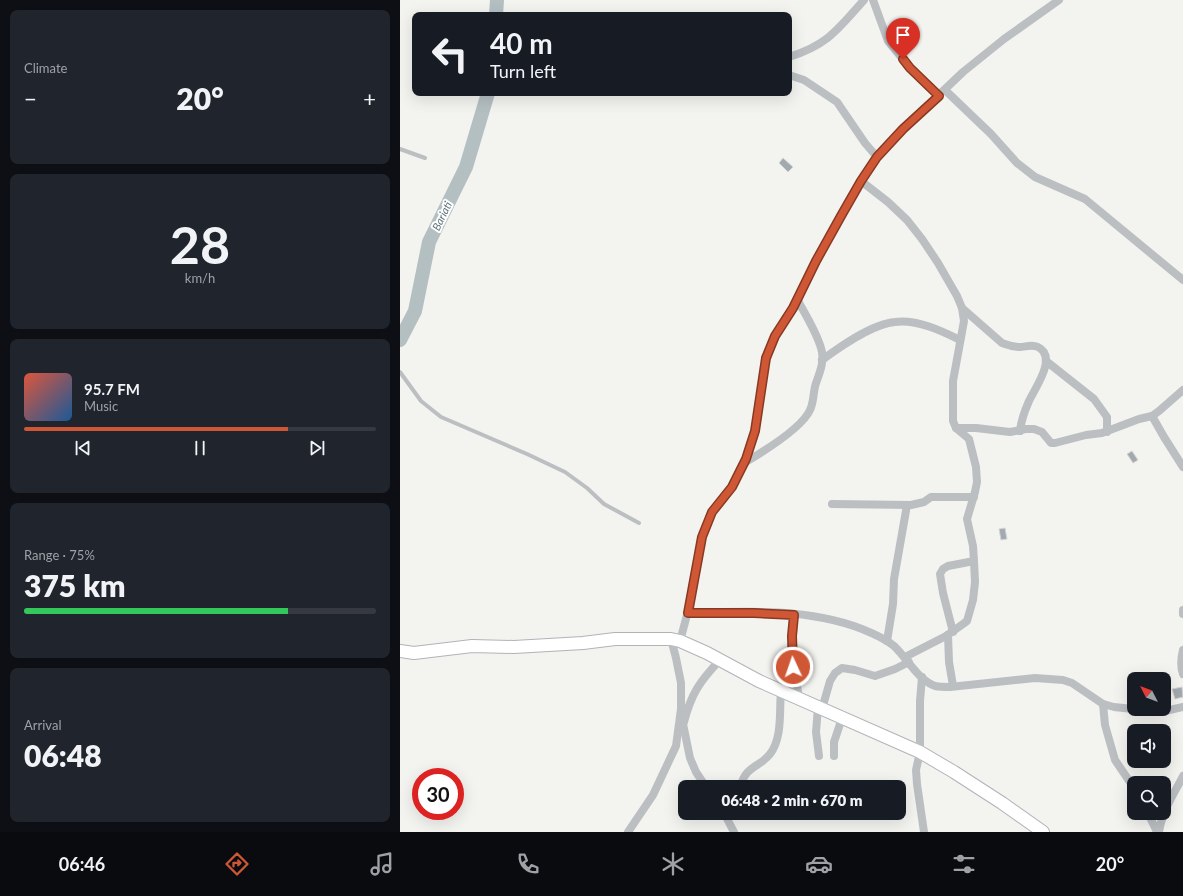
<!DOCTYPE html>
<meta charset="utf-8">
<style>
:root{--surface:#171b24;--page:#20242c;--text:#f1f3f6;--muted:#9ea1a6;--line:#363941;--accent:#cf5735}
body{margin:0;font-family:Lato,sans-serif;background:var(--page);color:var(--text);height:100vh;display:flex;flex-direction:column;font-size:15px;white-space:nowrap}
*{box-sizing:border-box;margin:0}
p{font-size:13px;color:var(--muted)}
.icon{flex:none;width:22px;height:22px;fill:none;stroke:currentColor;stroke-width:2;stroke-linecap:round;stroke-linejoin:round}
.map{position:relative;flex:1;overflow:hidden}
.side{display:flex;flex-direction:column;gap:10px;padding:10px;background:#0d0f14;width:400px}
.side>*{flex:none}
.guide{position:absolute;left:12px;top:12px;width:380px;height:84px;border-radius:8px;box-shadow:0 4px 16px #0002;background:#171b24;color:var(--text);overflow:hidden}
.needle{width:26px;rotate:312deg}
.controls{position:absolute;left:727px;top:672px;display:grid;gap:8px}
.controls a{display:grid;place-items:center;width:44px;height:44px;border-radius:8px;background:var(--surface);box-shadow:0 4px 16px #0002;font-size:20px}
.speed{position:absolute;left:12px;top:768px;display:flex;gap:8px;font-size:20px;font-weight:700;text-align:center}
.speed>*{display:grid;place-content:center;width:52px;height:52px;border-radius:50%;background:var(--surface);box-shadow:0 4px 16px #0002;line-height:1}
.speed .limit{border:6px solid #d22;background:#fff;color:#111}
.pin{position:absolute;display:grid;place-items:center;width:34px;height:34px;color:#fff;margin:-41px -17px;border-radius:50% 50% 50% 0;rotate:-45deg;box-shadow:0 0 4px #0007}
.pin .icon{rotate:45deg}
.me{position:absolute;width:44px;margin:-22px;rotate:357deg;stroke-linejoin:round;filter:drop-shadow(0 0 3px #0008)}
.turn{display:flex;align-items:center;gap:14px;height:84px;padding:0 12px;font-size:18px}
.turn .icon{width:52px;height:52px;stroke-width:2.5}
.turn b{display:block;font-size:28px;line-height:34px}
.big{font-size:30px;font-weight:800;line-height:1.1}
.side .card{flex:1;display:flex;flex-direction:column;justify-content:center;gap:6px;min-width:0;padding:0 14px;border-radius:8px;background:var(--page)}
.side .dial{align-items:center;gap:0}
.dial b{font-size:52px;line-height:1}
.song{display:flex;align-items:center;gap:12px}
.cover{width:48px;height:48px;border-radius:6px;background:linear-gradient(135deg,hsl(10 70% 55%),hsl(210 70% 35%))}
.played{height:4px;border-radius:2px;background:linear-gradient(90deg,var(--accent) 75%,var(--line) 75%)}
.keys{display:flex;justify-content:space-around;direction:ltr}
.heat{display:flex;justify-content:space-between;align-items:center;font-size:22px;direction:ltr}
.charge{height:6px;border-radius:3px;background:linear-gradient(90deg,#34c759 75%,var(--line) 0)}
.trip{position:absolute;left:278px;top:780px;width:228px;height:40px;border-radius:8px;background:var(--surface);box-shadow:0 4px 16px #0002;font-weight:800;line-height:40px;text-align:center}
.tab-bar{display:flex;height:64px;justify-content:space-around;align-items:center;background:#090b0e;color:var(--muted)}
.tab-bar .icon{width:28px;height:28px}
.tab-bar .on{color:var(--accent)}
.tab-bar b{font-size:18px;color:var(--text)}
main{display:flex;flex:1;min-height:0}
.map>svg:first-child{display:block}
.lines{fill:none;stroke-linecap:round;stroke-linejoin:round}
.river{stroke:#b4bfc2;stroke-width:14}
.building{fill:#a3aaaf;stroke:#d5d5d3}
.secondary-casing{stroke:#b0b4b8;stroke-width:14}
.lane{stroke:#bbbfc2;stroke-width:4}
.street{stroke:#bbbfc2;stroke-width:8}
.secondary{stroke:#fff;stroke-width:12}
.route-casing{stroke:#873922;stroke-width:10}
.route{stroke:#cf5735;stroke-width:7}
.labels{text-anchor:middle;stroke-width:4;stroke-linejoin:round;paint-order:stroke}
.water-label{font-size:11px;font-style:italic;fill:#62747b;stroke:#fff}
</style>
<main>
<section class="side">
<div class="card"><p>Climate</p>
<div class="heat"><a>−</a><b class="big">20°</b><a>+</a></div>
</div>
<div class="card dial"><b>28</b><p>km/h</p></div>
<div class="card">
<div class="song"><i class="cover"></i><div><b>95.7 FM</b><p>Music</p></div></div>
<div class="played"></div>
<div class="keys"><svg class="icon" aria-label="previous" viewBox="0 0 24 24"><path d="M18 5L8 12l10 7zM5 5v14"/></svg><svg class="icon" aria-label="pause" viewBox="0 0 24 24"><path d="M8 5v14M16 5v14"/></svg><svg class="icon" aria-label="next" viewBox="0 0 24 24"><path d="M6 5l10 7-10 7zM19 5v14"/></svg></div>
</div>
<div class="card"><p>Range · 75%</p><b class="big">375 km</b><div class="charge"></div></div>
<div class="card"><p>Arrival</p><b class="big">06:48</b></div>
</section>
<div class="map">
<svg width="783" height="832" viewBox="0 0 783 832">
<rect width="100%" height="100%" fill="#f3f3f0"/>
<g class="lines">
<g class="river">
<path d="M96,15L97,0"/>
<path d="M0,340L15,311L29,242L66,167L88,93"/>
</g>
</g>
<g class="building">
<path d="M383,158L393,167L388,172L379,163Z"/>
<path d="M732,451L738,460L733,463L727,454Z"/>
<path d="M605,528L607,539L601,540L599,529Z"/>
<path d="M782,687L783,697L775,699L772,689Z"/>
</g>
<g class="lines">
<defs>
<path id="secondary" d="M0,651L14,653L72,646L114,647L183,643L215,639H271L280,641L307,653L359,681L520,752L554,772L602,803L643,832"/>
</defs>
<use href="#secondary" class="secondary-casing"/>
<g class="lane">
<path d="M0,149L25,158"/>
<path d="M0,372L21,401L41,417L127,454L165,472L187,488L204,504L239,523"/>
</g>
<g class="street">
<path d="M473,0L488,41L510,68L539,96"/>
<path d="M389,57C428,45 438,29 464,0"/>
<path d="M389,75L404,80L437,102L465,143L477,157"/>
<path d="M545,90L591,134L617,163L635,177L685,199L783,280"/>
<path d="M461,181L488,202L507,220L522,239L538,263L557,296L562,308L564,321L553,381V421L556,428L569,439L576,467L577,482L575,492L567,519L573,546L574,561L575,582L573,600L567,621L563,624L546,636L505,657"/>
<path d="M562,308L602,343C608,345 613,347 620,347C625,347 632,344 638,347C658,357 635,388 629,401C625,410 621,421 620,431"/>
<path d="M422,360C441,346 472,324 495,322C517,319 542,331 560,340"/>
<path d="M646,361L694,399L707,417V432"/>
<path d="M752,416L764,437L783,467"/>
<path d="M556,428H576L610,432L626,429H634L642,432L651,443H655L686,435L702,433L739,419L752,416L759,411L783,390"/>
<path d="M344,463C361,453 402,428 410,410C414,402 413,392 416,383C420,372 425,360 421,348C416,331 405,314 397,299"/>
<path d="M432,504L511,505L524,502L531,497H574"/>
<path d="M783,610V614"/>
<path d="M288,613C345,611 408,608 462,629C472,633 486,639 494,646C507,658 518,680 535,686C540,687 546,687 550,687L635,678L663,680L672,683L703,704L714,707L761,712L783,707"/>
<path d="M394,615C391,645 394,668 399,698"/>
<path d="M553,632L543,593L540,574L543,569L548,566L574,561"/>
<path d="M548,635L549,662L553,686"/>
<path d="M280,641L291,600L302,537L312,512L332,487L344,463L355,431L366,358L375,336L393,308L416,261L461,181L477,157L503,129L563,72L604,39L659,0"/>
<path d="M487,641L493,604L494,579L507,505"/>
<path d="M783,650C781,658 780,666 783,674"/>
<path d="M522,677L520,701V752L516,770L517,784L524,832"/>
<path d="M703,704L705,725L715,760L734,788"/>
<path d="M418,707L416,732L419,756"/>
<path d="M422,709L430,681L435,673L442,668L455,670L475,676L495,669L509,662"/>
<path d="M282,719L290,758L296,772L306,787"/>
<path d="M284,722C291,694 300,681 320,660"/>
<path d="M434,756V742L442,718"/>
<path d="M340,787C347,764 358,769 370,754C383,737 379,710 381,691"/>
<path d="M324,813L334,832"/>
<path d="M748,813L757,832"/>
<path d="M228,832L253,795L276,746L281,709V683L276,658L271,639"/>
<path d="M759,832C762,811 774,794 783,776"/>
</g>
<use href="#secondary" class="secondary"/>
</g>
<g class="lines">
<defs>
<path id="route" d="M393,667L392,636L394,615L354,613H288L302,537L312,512L332,487L346,459L355,431L366,358L375,336L393,308L416,261L441,216L461,181L477,157L503,129L539,96L510,68L503,59"/>
</defs>
<use href="#route" class="route-casing"/>
<use href="#route" class="route"/>
</g>
<g class="labels">
<g class="water-label">
<text transform="translate(42 216) rotate(-64)" y="4">Bariati</text>
</g>
</g>
</svg>
<div class="controls">
<a><svg class="needle" viewBox="-14 -14 28 28"><path d="M0-13l5 13h-10z" fill="#e53935"/><path d="M0 13l5-13h-10z" fill="#9ea1a6"/></svg></a>
<a><svg class="icon" aria-label="sound" viewBox="0 0 24 24"><path d="M4 9h4l5-4v14l-5-4H4zM17 9q2 3 0 6"/></svg></a>
<a><svg class="icon" aria-label="search" viewBox="0 0 24 24"><circle cx="10" cy="10" r="6"/><path d="M15 15l6 6"/></svg></a>
</div>
<div class="speed"><div class="limit">30</div></div>
<div class="pin" style="left:503px;top:59px;background:#d93025"><svg class="icon" aria-label="arrive" viewBox="0 0 24 24"><path d="M6 21V4h12l-3 4 3 4H6"/></svg></div>
<svg class="me" style="left:393px;top:667px" viewBox="-20 -20 40 40"><circle r="17" fill="#cf5735" stroke="#fff" stroke-width="3"/><path d="M0-11L8 9 0 5-8 9z" fill="#fff"/></svg>
<div class="trip">06:48 · 2 min · 670 m</div>
<div class="guide">
<div class="turn"><svg class="icon" aria-label="left" viewBox="0 0 24 24"><path d="M17 20v-9H6M10 6l-5 5 5 5"/></svg><div><b>40 m</b>Turn left</div></div>
</div>
</div>
</main>
<nav class="tab-bar">
<b>06:46</b>
<svg class="icon on" aria-label="directions" viewBox="0 0 24 24"><path d="M12 3l9 9-9 9-9-9zM9 14v-3h6M13 9l2 2-2 2"/></svg>
<svg class="icon" aria-label="music" viewBox="0 0 24 24"><path d="M9 18V5l10-2v13"/><circle cx="6" cy="18" r="3"/><circle cx="16" cy="16" r="3"/></svg>
<svg class="icon" aria-label="phone" viewBox="0 0 24 24"><path d="M5 4h4l2 5-3 2q2 4 5 5l2-3 5 2v4C11 20 4 13 5 4z"/></svg>
<svg class="icon" aria-label="climate" viewBox="0 0 24 24"><path d="M12 3v18M4 7l16 10M4 17L20 7"/></svg>
<svg class="icon" aria-label="car" viewBox="0 0 24 24"><path d="M5 17H2v-5l4-1 3-4h7l3 4 3 1v5h-3M9 17h6M6 11h13"/><circle cx="7" cy="17" r="2"/><circle cx="17" cy="17" r="2"/></svg>
<svg class="icon" aria-label="filters" viewBox="0 0 24 24"><path d="M4 7h16M4 17h16"/><circle cx="9" cy="7" r="2"/><circle cx="15" cy="17" r="2"/></svg>
<b>20°</b>
</nav>
